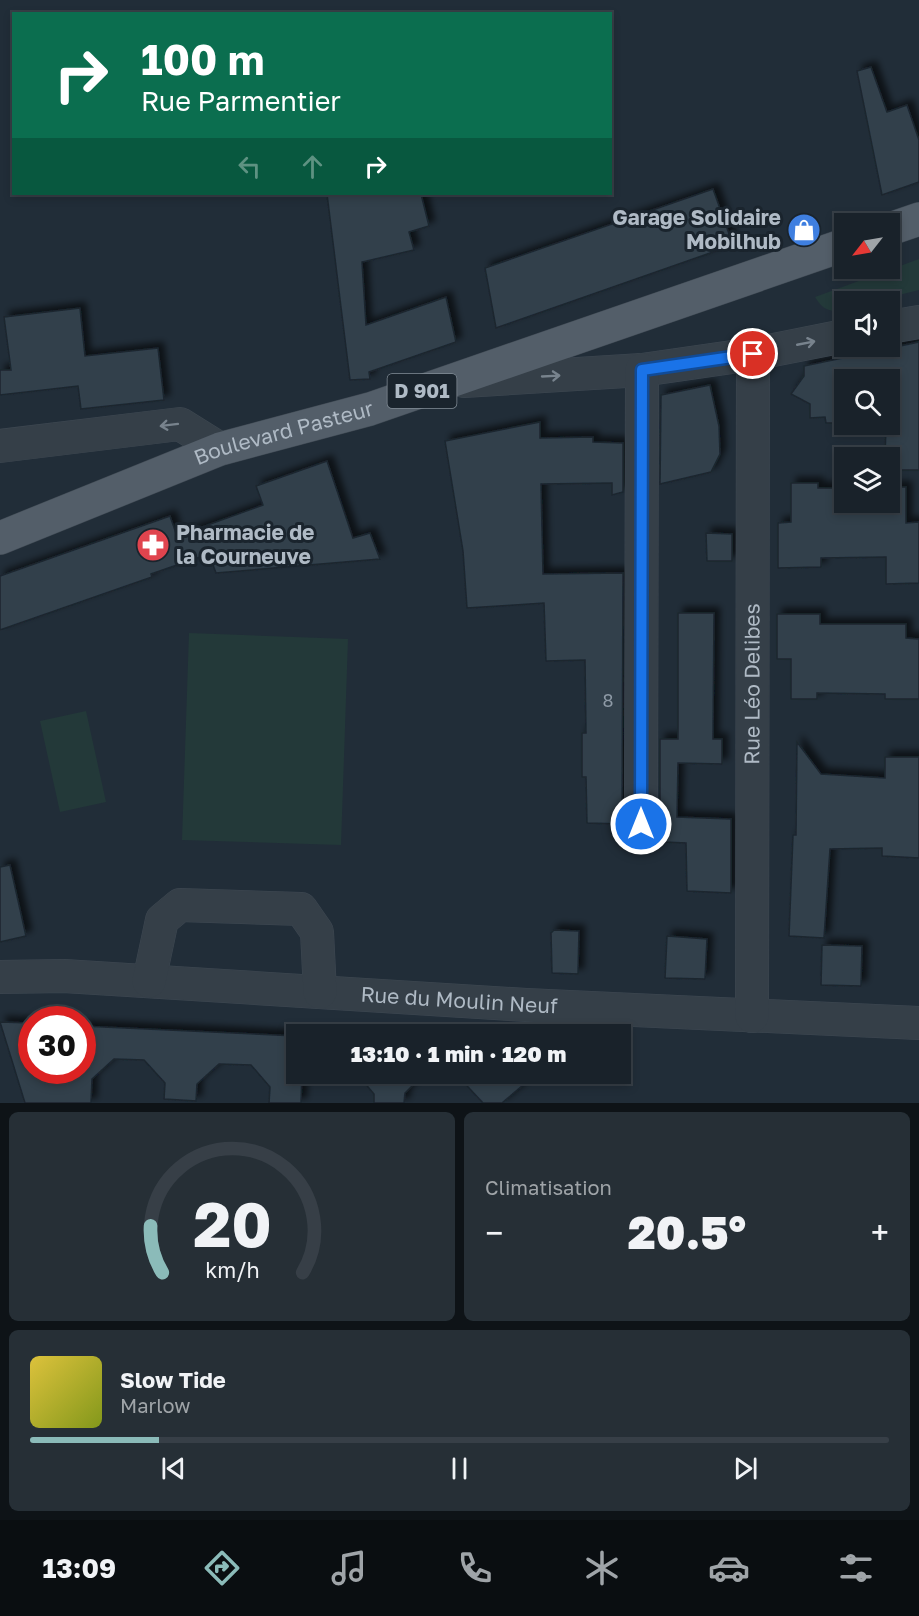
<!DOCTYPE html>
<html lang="fr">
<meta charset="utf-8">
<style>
:root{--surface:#19222a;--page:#262f36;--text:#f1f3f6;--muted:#9fa4a8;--line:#373f47;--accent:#8bbbb9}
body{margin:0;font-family:"Golos Text",sans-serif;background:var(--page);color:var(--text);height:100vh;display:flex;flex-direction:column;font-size:22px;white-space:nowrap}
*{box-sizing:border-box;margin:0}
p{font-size:20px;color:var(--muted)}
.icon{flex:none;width:33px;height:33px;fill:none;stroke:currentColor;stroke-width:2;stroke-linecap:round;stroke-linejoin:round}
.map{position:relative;height:1103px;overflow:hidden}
.sheet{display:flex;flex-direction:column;gap:9px;padding:9px;background:#0e1317;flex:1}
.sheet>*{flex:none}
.hud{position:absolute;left:12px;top:12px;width:600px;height:183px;border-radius:0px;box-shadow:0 3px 9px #0003,0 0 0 2px var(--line);background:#0b6e4f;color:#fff;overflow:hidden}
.needle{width:39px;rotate:239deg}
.controls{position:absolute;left:834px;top:213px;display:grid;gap:12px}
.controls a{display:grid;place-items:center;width:66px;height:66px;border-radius:0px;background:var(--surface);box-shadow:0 3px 9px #0003,0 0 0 2px var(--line);font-size:30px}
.speed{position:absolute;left:18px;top:1006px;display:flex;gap:12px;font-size:30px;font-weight:700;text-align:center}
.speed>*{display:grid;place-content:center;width:78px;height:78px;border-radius:50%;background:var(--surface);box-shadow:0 3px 9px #0003,0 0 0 2px var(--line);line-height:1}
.speed .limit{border:9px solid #d22;background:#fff;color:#111}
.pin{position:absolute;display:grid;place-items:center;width:51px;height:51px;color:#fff;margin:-26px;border:3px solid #fff;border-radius:50%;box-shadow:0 2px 6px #0007}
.me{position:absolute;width:66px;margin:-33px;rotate:0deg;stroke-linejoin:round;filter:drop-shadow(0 0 4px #0008)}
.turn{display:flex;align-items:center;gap:21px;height:126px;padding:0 30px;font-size:27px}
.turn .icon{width:78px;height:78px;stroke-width:2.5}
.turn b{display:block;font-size:42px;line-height:51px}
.lanes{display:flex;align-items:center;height:57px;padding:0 30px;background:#0003;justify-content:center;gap:30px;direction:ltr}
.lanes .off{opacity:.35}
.big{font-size:45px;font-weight:800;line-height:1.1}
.sheet .card{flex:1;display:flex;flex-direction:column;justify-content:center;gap:9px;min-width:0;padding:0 21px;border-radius:9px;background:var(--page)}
.sheet .dial{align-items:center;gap:0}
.dial svg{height:156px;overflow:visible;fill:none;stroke:var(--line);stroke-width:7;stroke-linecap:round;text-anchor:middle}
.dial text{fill:var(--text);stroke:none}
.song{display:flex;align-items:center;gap:18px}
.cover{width:72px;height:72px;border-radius:9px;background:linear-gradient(135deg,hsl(50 70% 55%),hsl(70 70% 35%))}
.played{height:6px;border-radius:3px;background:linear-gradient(90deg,var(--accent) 15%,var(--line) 15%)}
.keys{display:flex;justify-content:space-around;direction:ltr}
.heat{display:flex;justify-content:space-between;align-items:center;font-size:33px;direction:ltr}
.sheet .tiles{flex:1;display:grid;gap:9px;grid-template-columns:1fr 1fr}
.card:last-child{grid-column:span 2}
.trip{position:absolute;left:286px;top:1024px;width:345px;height:60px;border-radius:0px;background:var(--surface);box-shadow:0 3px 9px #0003,0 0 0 2px var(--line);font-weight:800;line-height:60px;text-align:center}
.dock{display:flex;height:96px;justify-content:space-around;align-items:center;background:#0a0e11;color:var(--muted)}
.dock .icon{width:42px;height:42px}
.dock .on{color:var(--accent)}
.dock b{font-size:27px;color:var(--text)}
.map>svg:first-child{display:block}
.green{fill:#233939}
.building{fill:#303f4c;stroke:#1c262f;stroke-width:1.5;filter:url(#shadow)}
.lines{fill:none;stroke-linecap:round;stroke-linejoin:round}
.minor-casing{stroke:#3e4852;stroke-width:34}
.major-casing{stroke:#3e4852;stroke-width:34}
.minor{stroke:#353f48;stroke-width:33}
.major{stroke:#535e69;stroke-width:33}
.oneway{stroke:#78838d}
.route-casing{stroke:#114b97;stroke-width:15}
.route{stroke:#1a73e8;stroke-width:10}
.labels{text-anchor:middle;stroke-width:6;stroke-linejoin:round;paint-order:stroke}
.number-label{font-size:18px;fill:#8e9aa6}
.shield{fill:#1a242d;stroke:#828d97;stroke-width:1.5}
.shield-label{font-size:20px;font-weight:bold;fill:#afbac5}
.poi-label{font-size:21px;font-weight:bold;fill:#afbac5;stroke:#1a242d;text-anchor:end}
.street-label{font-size:21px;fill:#afbac5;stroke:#1a242d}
</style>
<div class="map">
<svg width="919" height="1103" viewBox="0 0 919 1103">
<defs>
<filter id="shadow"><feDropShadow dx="5.5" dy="-5.5" stdDeviation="3" flood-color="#0009"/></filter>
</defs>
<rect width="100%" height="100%" fill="#212d38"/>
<g class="green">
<path d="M919,259V290L875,301L844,302V309C830,313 823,310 815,297Z"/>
<path d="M189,633L348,639L341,845L182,840Z"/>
<path d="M86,711L106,802L60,812L40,721Z"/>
</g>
<g class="building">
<path d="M871,67L887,112L907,105L919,140V182L882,195L857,71Z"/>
<path d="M713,189L733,245L496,328L485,268Z"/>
<path d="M327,194H421L429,226L409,232L414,250L362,262L366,325L446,297L456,342L369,372L370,379L350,380Z"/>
<path d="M80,308L85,356L158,348L164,400L81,409L78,386L0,395V370H11L4,317Z"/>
<path d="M919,342V470H890V458H885L886,424H890V380H844V423H826L825,417L810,418V404L791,394L804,376V366Z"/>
<path d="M710,385L719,426L720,454L711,472L660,484L661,395Z"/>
<path d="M540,422V438L593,437V442L623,443V492L612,495V483L541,484L543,574L623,573L622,824L587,823L586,777H582V733H586L585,660L546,661L544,603L467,608L463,551L445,441Z"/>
<path d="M327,461L353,538L370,533L380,559L216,573L209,554L151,574L152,577L0,630V576L170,516L177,536L263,505L256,486Z"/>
<path d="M791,483H818V488H844V502H890V487H906V523L919,522V583L886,584V557L821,558V567L778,568V523L791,522Z"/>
<path d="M706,533L732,534V561H707Z"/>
<path d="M678,613H714L713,739H722V764L678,763L677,817L731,819V893L687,891L686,843L663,842V824H660V739H678Z"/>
<path d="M777,614H820V624H906V638L919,639V699H885V694L817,693V699H791V659H777Z"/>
<path d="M797,742L821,774L885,778V757H919V858L882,856V848L830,849L824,938L789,936L793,835H796Z"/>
<path d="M10,865L26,936L0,942V867Z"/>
<path d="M554,930L579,931L578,974L552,973L551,933Z"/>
<path d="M667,936L707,939L705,979L665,978Z"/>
<path d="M822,945L862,946L861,986L821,985Z"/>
<path d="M0,1022L32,1023V1071H82V1026L297,1036V1074H302L301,1103H269L270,1087L251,1065L219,1064L197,1084L196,1101L164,1099L165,1083L144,1060L114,1059L92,1079L91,1103H25Z"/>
<path d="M357,1074H424L405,1093L404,1103H374V1094Z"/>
<path d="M456,1074H536L502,1103H483Z"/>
</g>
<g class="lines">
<defs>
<g id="minor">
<path d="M890,327L919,322"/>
<path d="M464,381L642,370L753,354L844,336"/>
<path d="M0,446L180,424L220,449"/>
<path d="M641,824L642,370"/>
<path id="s1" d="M0,977L64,976L526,1005L919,1023"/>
<path d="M149,981L162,920L180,905L301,909L317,932L320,992"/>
<path id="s2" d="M752,1016L753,354"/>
</g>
<g id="major">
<path d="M890,229L919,219"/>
<path id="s3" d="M0,538L220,449L370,409L844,245"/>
</g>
</defs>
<use href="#minor" class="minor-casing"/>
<use href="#major" class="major-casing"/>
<use href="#minor" class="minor"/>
<use href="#major" class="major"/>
</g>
<defs><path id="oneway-shaft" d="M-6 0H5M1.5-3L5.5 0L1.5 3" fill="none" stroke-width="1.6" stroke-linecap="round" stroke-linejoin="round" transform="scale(1.5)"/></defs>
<g class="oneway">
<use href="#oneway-shaft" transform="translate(806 343) rotate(-11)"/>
<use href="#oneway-shaft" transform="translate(551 376) rotate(-3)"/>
<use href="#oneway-shaft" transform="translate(169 425) rotate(173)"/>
</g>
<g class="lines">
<defs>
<path id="route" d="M641,824L642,370L753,354"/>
</defs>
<use href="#route" class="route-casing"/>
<use href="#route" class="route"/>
</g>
<defs>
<symbol id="shop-disc" viewBox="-11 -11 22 22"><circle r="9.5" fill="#3f7fe0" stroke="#1a242d"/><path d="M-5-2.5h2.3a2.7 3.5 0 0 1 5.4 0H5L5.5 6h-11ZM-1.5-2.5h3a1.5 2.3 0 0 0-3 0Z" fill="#fff"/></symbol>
<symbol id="pharmacy-disc" viewBox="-11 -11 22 22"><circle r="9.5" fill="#e0444e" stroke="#1a242d"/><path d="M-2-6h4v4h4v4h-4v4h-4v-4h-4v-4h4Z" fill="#fff"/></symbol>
</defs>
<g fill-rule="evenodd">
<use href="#shop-disc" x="785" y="211" width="38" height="38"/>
<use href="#pharmacy-disc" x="134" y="526" width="38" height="38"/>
</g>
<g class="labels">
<g class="number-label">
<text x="608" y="707">8</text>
</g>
<rect class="shield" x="387.5" y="374" width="69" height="34" rx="4.5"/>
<g class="shield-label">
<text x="422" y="398">D 901</text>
</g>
<g class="poi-label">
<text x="781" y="225">Garage Solidaire<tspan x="781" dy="24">Mobilhub</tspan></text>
<text x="176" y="540" text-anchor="start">Pharmacie de<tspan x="176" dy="24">la Courneuve</tspan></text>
</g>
<g class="street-label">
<text dy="7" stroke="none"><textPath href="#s3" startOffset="303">Boulevard Pasteur</textPath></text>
<text dy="7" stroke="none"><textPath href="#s2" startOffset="332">Rue Léo Delibes</textPath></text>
<text dy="7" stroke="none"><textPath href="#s1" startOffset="460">Rue du Moulin Neuf</textPath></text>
</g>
</g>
</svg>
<div class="controls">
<a><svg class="needle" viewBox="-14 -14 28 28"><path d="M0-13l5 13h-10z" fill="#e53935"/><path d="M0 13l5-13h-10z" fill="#9fa4a8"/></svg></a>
<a><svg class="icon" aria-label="sound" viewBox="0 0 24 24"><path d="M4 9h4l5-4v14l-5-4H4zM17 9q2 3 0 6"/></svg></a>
<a><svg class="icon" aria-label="search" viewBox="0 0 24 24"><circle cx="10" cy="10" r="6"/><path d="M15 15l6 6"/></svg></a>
<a><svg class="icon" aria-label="layers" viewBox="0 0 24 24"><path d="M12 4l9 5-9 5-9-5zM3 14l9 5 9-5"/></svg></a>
</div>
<div class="speed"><div class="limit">30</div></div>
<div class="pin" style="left:753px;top:354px;background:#d93025"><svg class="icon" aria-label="arrive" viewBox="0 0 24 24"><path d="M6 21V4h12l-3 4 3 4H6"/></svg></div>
<svg class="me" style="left:641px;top:824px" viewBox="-20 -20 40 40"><circle r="17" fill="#1a73e8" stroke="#fff" stroke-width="3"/><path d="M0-11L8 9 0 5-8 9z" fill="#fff"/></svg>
<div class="trip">13:10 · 1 min · 120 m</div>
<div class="hud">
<div class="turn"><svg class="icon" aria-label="right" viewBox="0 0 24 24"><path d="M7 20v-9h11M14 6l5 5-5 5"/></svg><div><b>100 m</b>Rue Parmentier</div></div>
<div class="lanes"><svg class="icon off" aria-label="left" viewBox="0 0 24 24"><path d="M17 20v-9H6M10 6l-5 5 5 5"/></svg><svg class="icon off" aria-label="ahead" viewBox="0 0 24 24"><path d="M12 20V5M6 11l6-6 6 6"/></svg><svg class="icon" aria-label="right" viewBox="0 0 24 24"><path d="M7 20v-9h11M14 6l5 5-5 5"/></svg></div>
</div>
</div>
<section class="sheet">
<div class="tiles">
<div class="card dial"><svg viewBox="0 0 100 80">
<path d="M14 69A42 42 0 1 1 86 69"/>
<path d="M14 69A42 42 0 0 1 8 45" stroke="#8bbbb9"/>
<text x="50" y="56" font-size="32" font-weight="700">20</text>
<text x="50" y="72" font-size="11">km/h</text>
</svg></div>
<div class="card"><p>Climatisation</p>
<div class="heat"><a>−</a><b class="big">20.5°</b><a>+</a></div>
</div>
<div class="card">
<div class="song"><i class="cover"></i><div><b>Slow Tide</b><p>Marlow</p></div></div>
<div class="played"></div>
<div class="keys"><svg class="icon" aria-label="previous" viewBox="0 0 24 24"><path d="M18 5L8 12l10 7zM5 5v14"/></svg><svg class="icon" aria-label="pause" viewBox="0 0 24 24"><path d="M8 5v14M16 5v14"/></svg><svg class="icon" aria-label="next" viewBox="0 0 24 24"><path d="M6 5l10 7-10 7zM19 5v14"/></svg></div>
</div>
</div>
</section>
<nav class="dock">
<b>13:09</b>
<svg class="icon on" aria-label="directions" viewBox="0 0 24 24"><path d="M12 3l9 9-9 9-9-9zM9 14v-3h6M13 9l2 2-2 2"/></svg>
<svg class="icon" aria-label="music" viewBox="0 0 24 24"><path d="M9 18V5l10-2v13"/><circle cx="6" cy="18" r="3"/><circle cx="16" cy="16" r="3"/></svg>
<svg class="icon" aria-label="phone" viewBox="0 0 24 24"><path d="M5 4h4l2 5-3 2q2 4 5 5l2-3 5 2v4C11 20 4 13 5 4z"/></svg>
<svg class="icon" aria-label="climate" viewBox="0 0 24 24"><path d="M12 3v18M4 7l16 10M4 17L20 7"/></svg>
<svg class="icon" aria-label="car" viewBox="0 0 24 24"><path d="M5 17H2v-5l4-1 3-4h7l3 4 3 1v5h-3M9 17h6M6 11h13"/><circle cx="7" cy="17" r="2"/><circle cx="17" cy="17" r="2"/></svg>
<svg class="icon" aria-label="filters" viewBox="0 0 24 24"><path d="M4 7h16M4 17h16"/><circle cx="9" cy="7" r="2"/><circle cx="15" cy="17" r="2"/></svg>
</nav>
